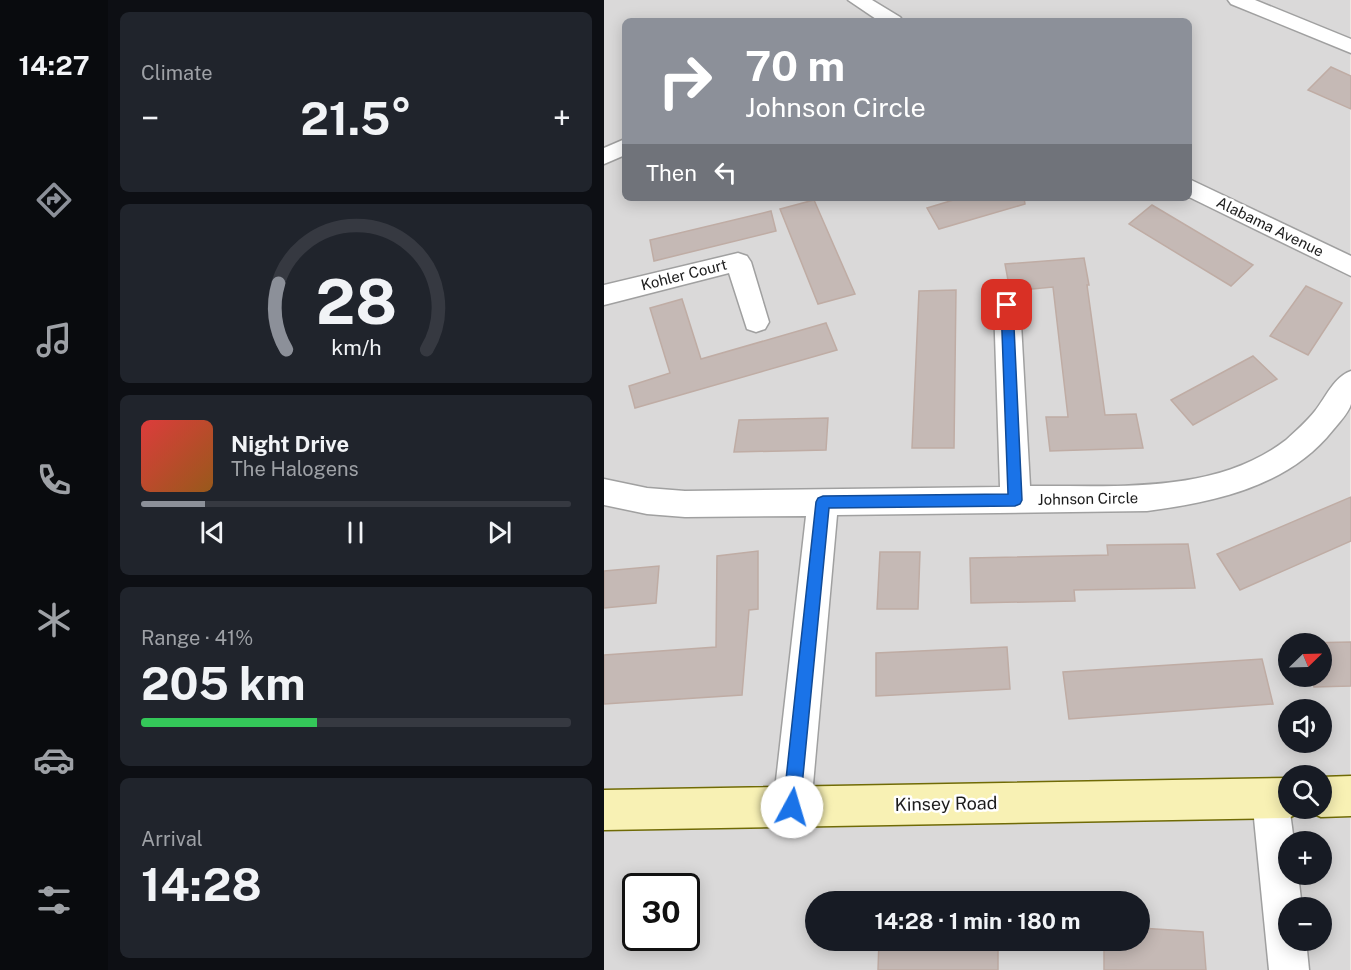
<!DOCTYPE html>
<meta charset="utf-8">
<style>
:root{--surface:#171b24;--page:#20242c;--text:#f1f3f6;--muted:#9ea1a6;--line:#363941;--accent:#8c9099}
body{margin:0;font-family:"Public Sans",sans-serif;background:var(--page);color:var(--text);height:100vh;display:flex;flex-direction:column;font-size:22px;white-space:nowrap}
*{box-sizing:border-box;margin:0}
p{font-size:20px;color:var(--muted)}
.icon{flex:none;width:33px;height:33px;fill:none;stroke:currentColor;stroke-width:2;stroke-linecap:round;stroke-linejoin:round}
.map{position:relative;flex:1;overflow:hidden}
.details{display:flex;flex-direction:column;gap:12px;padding:12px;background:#0d0f14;width:496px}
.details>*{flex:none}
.top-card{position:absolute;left:18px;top:18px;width:570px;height:183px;border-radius:9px;box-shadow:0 3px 15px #0003;background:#8c9099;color:#fff;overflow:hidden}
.needle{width:39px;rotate:67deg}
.controls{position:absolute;left:674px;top:633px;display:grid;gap:12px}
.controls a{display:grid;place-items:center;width:54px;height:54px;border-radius:50%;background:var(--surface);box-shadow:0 3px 15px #0003;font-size:30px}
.speed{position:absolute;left:18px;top:873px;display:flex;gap:12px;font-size:30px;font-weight:700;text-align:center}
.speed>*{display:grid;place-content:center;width:78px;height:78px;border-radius:50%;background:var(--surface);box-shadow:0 3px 15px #0003;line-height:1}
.speed .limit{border:3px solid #111;border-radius:9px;background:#fff;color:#111}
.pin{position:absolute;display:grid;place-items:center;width:51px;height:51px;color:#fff;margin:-26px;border-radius:12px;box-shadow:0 3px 9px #0006}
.me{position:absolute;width:66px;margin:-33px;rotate:6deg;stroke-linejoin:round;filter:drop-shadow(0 0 4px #0008)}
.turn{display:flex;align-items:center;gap:21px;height:126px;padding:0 24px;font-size:27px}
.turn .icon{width:78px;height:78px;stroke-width:2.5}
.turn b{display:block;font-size:42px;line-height:51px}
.then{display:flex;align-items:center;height:57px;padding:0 24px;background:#0003;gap:12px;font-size:22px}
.big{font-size:45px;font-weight:700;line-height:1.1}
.details .card{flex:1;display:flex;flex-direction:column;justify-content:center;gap:9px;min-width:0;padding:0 21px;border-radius:9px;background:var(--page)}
.details .dial{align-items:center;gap:0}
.dial svg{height:156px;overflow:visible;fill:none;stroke:var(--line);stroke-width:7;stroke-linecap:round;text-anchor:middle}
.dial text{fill:var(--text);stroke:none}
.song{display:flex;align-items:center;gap:18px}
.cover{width:72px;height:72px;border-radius:9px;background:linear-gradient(135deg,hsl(0 70% 55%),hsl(30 70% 35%))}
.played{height:6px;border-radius:3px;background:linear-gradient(90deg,var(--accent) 15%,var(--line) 15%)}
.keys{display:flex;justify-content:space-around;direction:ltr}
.heat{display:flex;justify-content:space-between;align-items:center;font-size:33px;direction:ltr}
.charge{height:9px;border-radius:4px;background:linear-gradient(90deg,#34c759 41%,var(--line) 0)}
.trip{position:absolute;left:201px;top:891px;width:345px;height:60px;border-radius:30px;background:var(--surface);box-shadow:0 3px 15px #0003;font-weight:700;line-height:60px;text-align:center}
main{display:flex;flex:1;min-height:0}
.tabs{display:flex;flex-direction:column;width:108px;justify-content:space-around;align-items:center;background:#090b0e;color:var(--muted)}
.tabs .icon{width:42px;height:42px}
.tabs .active{color:var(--accent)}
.tabs b{font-size:27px;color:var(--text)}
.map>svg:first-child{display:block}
.residential{fill:#dad9d9;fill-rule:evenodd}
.building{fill:#c5b9b5;stroke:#bfaca4;stroke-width:1.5}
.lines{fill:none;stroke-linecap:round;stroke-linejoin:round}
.street-casing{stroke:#a0a0a0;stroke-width:3}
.secondary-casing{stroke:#706b06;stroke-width:3}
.street{fill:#fff;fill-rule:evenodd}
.secondary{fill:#f8f1b4;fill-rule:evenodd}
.route{fill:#1a73e8;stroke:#114b97;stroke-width:1.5}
.labels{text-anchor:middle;stroke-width:5;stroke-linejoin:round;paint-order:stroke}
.street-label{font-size:15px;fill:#1c1c1c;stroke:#fff}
.near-street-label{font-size:18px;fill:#1c1c1c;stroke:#fff}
</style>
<main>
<nav class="tabs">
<b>14:27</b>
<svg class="icon active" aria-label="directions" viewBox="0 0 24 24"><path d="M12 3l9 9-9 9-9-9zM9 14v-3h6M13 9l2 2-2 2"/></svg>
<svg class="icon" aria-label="music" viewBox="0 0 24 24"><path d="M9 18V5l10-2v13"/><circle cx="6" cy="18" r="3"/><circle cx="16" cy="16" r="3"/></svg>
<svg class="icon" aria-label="phone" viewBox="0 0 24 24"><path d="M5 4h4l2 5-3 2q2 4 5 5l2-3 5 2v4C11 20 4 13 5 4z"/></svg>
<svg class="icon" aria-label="climate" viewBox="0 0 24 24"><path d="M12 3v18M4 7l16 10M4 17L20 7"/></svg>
<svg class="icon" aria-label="car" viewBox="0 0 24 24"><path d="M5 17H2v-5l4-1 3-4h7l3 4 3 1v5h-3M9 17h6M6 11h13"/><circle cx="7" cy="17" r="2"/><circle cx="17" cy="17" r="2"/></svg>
<svg class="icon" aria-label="filters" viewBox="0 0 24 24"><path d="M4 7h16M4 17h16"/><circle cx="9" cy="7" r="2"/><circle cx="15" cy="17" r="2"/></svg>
</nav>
<section class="details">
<div class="card"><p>Climate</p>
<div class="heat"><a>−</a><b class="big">21.5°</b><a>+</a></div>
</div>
<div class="card dial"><svg viewBox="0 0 100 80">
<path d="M14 69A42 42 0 1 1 86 69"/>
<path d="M14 69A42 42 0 0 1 10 35" stroke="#8c9099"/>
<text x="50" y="56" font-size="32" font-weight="700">28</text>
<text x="50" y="72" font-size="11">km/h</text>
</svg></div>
<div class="card">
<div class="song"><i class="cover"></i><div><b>Night Drive</b><p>The Halogens</p></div></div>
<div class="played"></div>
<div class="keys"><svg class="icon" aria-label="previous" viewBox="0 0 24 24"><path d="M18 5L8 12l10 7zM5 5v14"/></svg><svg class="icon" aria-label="pause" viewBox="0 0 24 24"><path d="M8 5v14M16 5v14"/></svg><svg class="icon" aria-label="next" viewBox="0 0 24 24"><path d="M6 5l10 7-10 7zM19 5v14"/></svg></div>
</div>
<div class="card"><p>Range · 41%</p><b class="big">205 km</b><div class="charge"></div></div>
<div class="card"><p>Arrival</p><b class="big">14:28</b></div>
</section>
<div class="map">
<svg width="747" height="970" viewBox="0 0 747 970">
<rect width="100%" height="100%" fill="#ede8e2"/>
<path class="residential" d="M0,0H746V970H0ZM21,21H585V198H21ZM684,644H717V676H684ZM684,710H717V742H684ZM684,776H717V808H684ZM684,842H717V874H684ZM32,886H82V938H32ZM212,902H536V940H212ZM684,908H717V940H684Z"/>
<g class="building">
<path d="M727,67L747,76V109L704,90Z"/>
<path d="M356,198H420L421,204L335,229L323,208Z"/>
<path d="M210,200L251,294L214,304L176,209Z"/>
<path d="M548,205L649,265L627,286L525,224Z"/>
<path d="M167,211L172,231L50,261L46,240Z"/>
<path d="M480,258L485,285H483L501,415L532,414L539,448L446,451L442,417H464L449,287L406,291L401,264Z"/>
<path d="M702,286L738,303L704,355L666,336Z"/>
<path d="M352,290L350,448H308L315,291Z"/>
<path d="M78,299L97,359L222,323L233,350L31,408L25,386L66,373L46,308Z"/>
<path d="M649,356L673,379L589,425L567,400Z"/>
<path d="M224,418L222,450L130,452L135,420Z"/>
<path d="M747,497V541L636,590L613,554Z"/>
<path d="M584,544L591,588L470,590L471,601L367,603L366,558L504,555L503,545Z"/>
<path d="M154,551V609L145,610L138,695L0,704V655L112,647L113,556Z"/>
<path d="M276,552H316L314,609H273Z"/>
<path d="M55,566L52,603L0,608V571Z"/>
<path d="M747,642V686L710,687L707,676H717V644L699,643Z"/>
<path d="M403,647L406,689L272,696V653Z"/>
<path d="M658,659L669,704L465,719L459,672Z"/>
<path d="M536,928L599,932L602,970H500V940H536Z"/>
<path d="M275,940H394V970H274Z"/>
</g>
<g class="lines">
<defs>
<g id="street">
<path d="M244,0H268L296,17L299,21H275Z"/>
<path d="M624,0H651L747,39V53L627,4Z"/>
<path d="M21,139V155L0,164V148Z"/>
<path d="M585,179L747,256V276L585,197Z"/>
<path d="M134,253L143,256L147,262L165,322L161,329L152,332L143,329L125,273L0,305V285Z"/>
<path d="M403,295L412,298L416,305L426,486C511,485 610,495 682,440C692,431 703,421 711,411C722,397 730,377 747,371C747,381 747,394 747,404C745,412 735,423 729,430C684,487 610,502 543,511L233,515L207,807L201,820L188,826L175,820L169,807L202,516L81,517L43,514L0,505V479L43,488L81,491L396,487L390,305L394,298Z"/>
<path d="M666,780L679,785L684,797L690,842H684V874H694L698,908H684V940H702L705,970H665L648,798L653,785Z"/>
</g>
<g id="secondary">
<path d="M747,776V816L717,817L703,811L701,808H717V777Z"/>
<path d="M684,778V808H700L698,812L684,818L0,830V790Z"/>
</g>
</defs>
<use href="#street" class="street-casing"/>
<use href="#secondary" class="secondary-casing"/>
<use href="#street" class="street"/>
<use href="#secondary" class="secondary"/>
</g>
<path class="route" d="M403,300L409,305L418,500L416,504L411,506L225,508L196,807L194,813L188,816L182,813L179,807L212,502L214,498L219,496L404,494L397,305Z"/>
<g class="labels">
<g class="street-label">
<text transform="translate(666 227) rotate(26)" y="5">Alabama Avenue</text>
<text transform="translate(80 275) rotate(-14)" y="5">Kohler Court</text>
<text transform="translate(484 499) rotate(-1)" y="5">Johnson Circle</text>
</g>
<g class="near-street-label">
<text transform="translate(342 804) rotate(-1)" y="6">Kinsey Road</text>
</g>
</g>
</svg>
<div class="controls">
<a><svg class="needle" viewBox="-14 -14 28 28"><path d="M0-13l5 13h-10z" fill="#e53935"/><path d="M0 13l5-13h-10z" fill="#9ea1a6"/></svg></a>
<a><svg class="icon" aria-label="sound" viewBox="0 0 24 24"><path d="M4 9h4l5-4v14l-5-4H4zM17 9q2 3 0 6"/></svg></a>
<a><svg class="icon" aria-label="search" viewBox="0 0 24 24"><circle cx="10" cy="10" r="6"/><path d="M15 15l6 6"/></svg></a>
<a>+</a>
<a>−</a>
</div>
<div class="speed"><div class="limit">30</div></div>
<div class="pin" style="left:403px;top:305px;background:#d93025"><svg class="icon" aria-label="arrive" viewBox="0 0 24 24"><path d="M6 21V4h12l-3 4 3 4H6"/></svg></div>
<svg class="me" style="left:188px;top:807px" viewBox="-20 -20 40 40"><circle r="19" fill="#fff"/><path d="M0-13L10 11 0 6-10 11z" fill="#1a73e8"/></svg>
<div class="trip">14:28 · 1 min · 180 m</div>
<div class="top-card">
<div class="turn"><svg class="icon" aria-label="right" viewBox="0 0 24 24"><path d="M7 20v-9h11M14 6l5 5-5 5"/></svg><div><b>70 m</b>Johnson Circle</div></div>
<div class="then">Then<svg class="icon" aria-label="left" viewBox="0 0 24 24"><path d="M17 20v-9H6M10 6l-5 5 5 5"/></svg></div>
</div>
</div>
</main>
